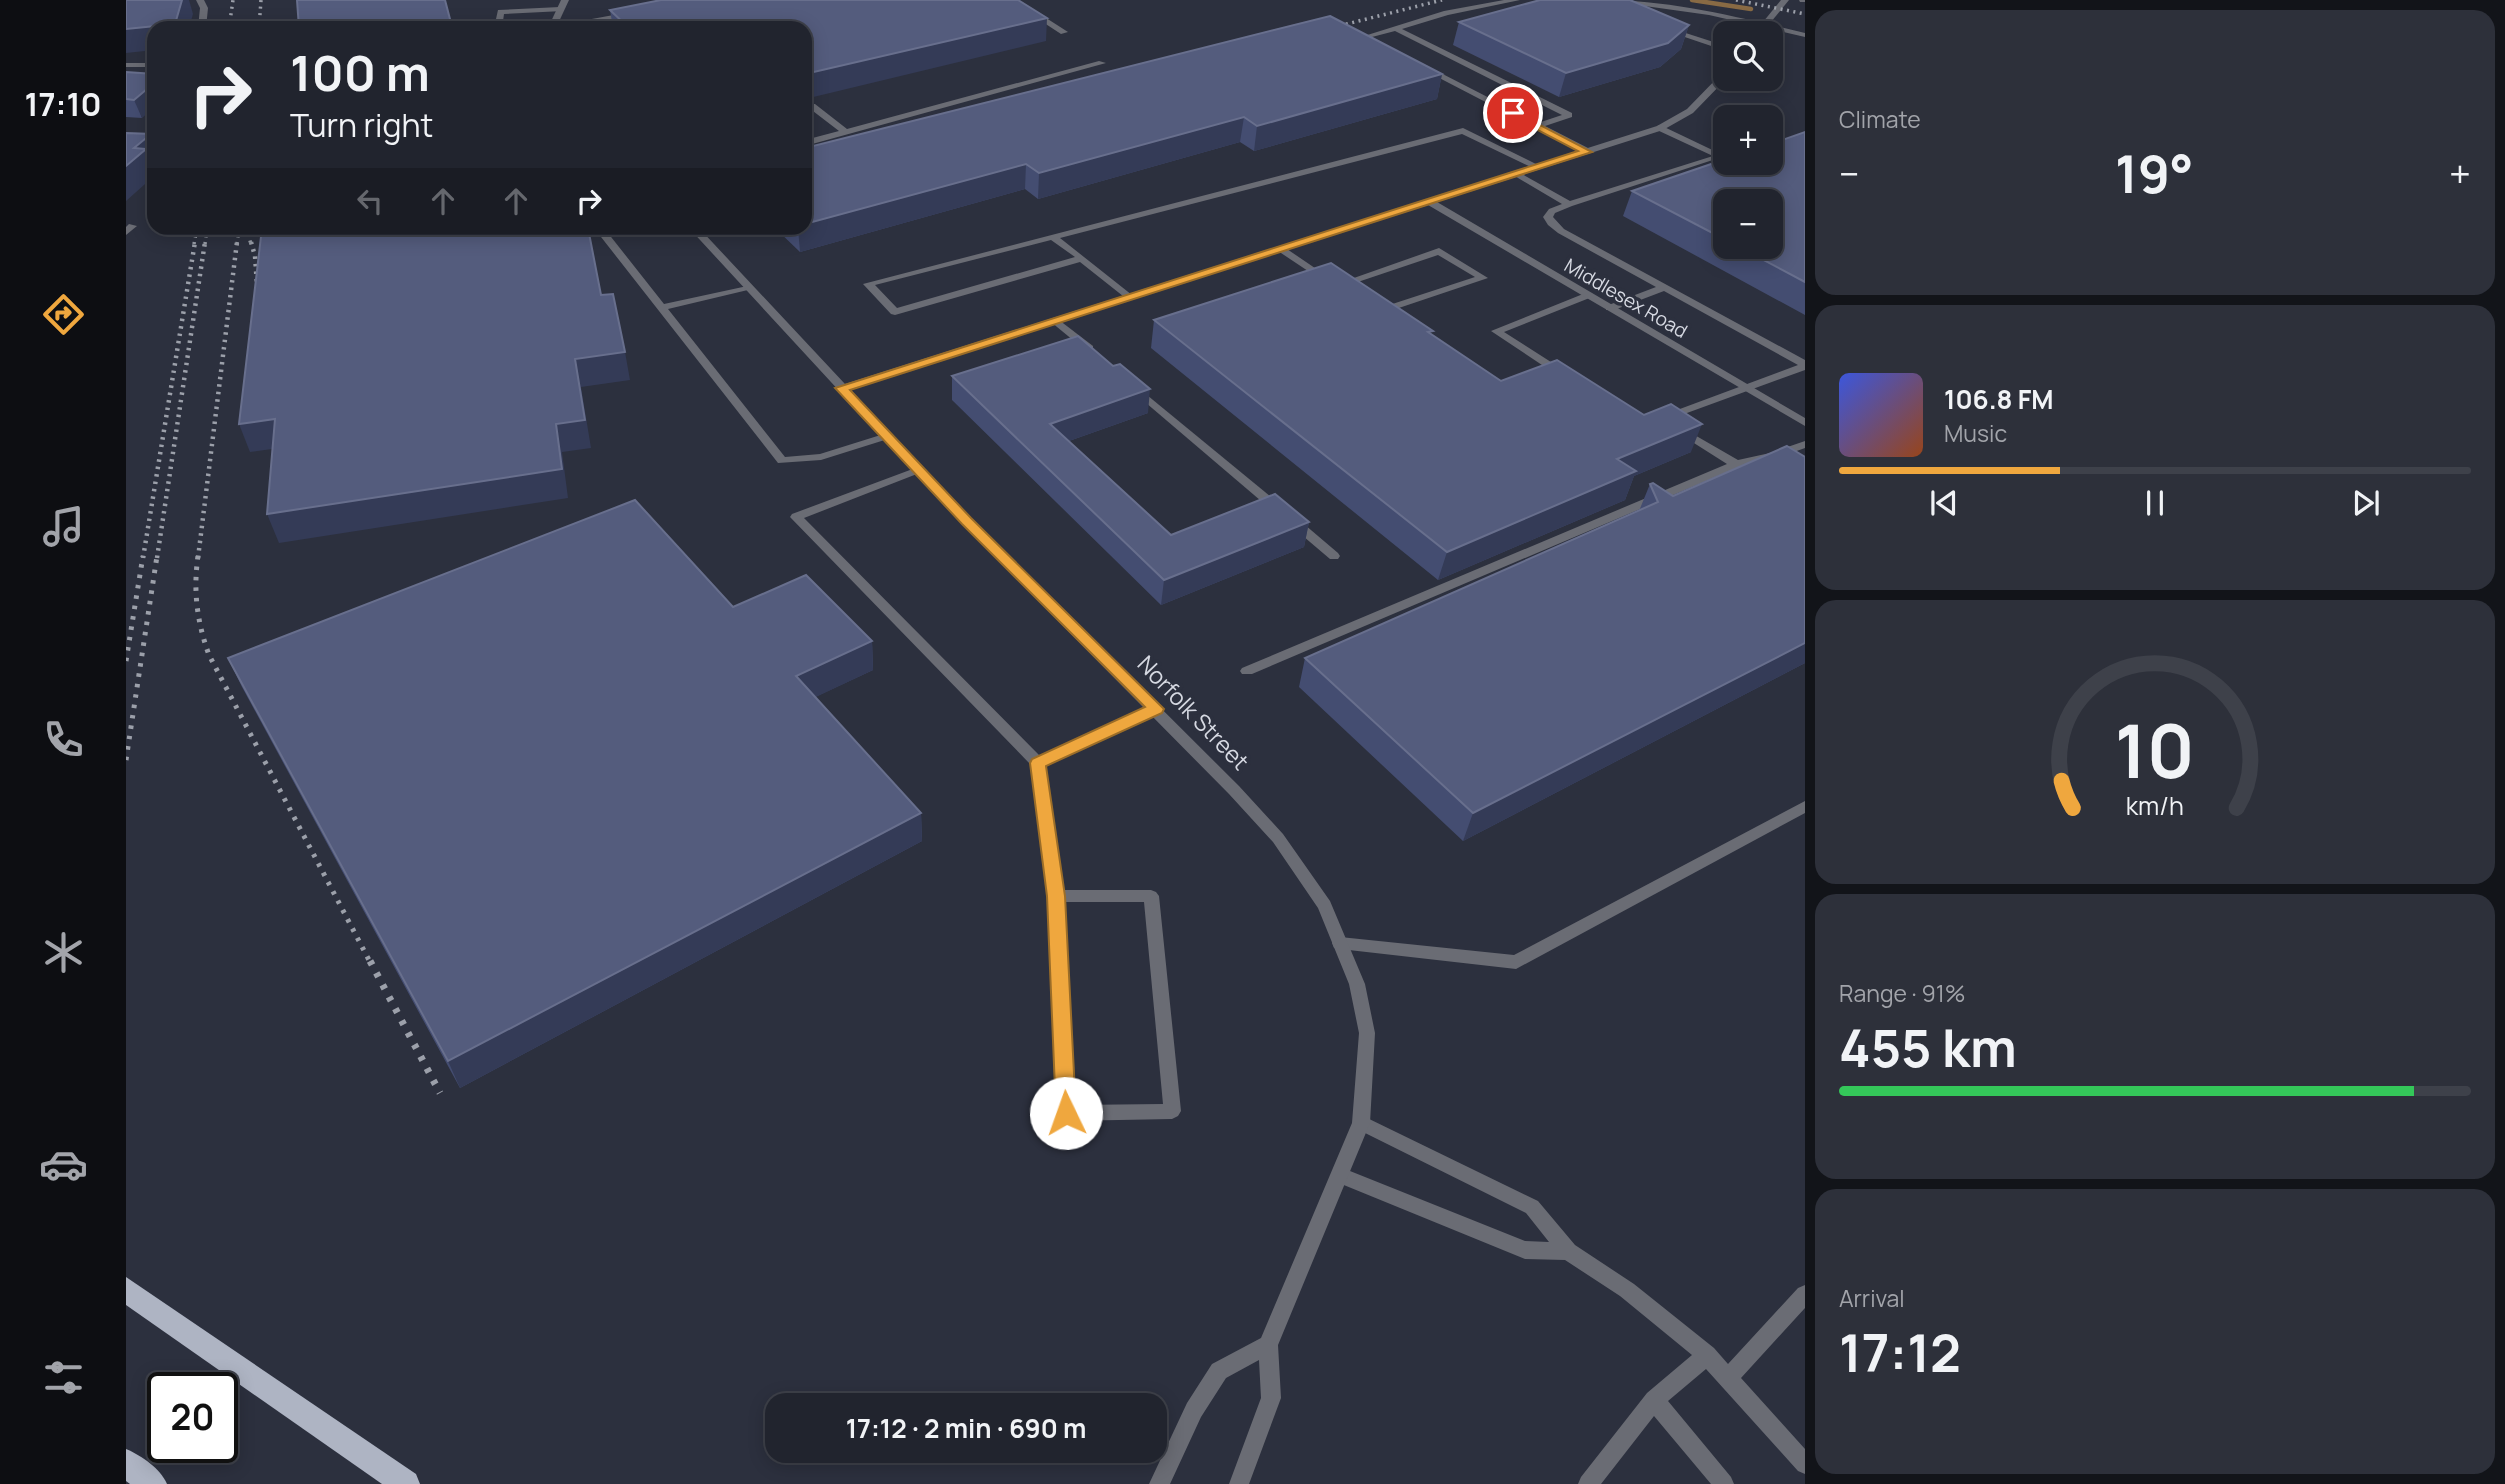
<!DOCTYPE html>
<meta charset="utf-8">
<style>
:root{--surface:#21242e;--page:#2d303a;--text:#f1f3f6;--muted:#a2a4aa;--line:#3e414a;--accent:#efa73e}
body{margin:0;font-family:Manrope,sans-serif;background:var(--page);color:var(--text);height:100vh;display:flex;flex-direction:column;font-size:26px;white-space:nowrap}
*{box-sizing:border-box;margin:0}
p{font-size:23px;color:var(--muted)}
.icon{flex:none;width:38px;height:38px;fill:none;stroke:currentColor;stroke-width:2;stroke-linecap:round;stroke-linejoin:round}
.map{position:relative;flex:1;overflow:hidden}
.side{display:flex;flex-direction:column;gap:10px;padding:10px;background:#121419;width:700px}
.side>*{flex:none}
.hud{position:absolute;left:21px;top:21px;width:665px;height:214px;border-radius:21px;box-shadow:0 4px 18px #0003,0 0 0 2px var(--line);background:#21242e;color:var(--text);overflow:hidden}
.buttons{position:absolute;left:1587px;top:21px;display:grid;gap:14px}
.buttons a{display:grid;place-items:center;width:70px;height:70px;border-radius:14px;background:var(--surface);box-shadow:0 4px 18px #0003,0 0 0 2px var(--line);font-size:35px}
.speed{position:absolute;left:21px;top:1372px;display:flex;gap:14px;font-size:35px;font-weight:700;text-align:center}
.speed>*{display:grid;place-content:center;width:91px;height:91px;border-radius:50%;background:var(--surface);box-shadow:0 4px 18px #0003,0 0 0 2px var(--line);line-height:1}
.speed .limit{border:4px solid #111;border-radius:10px;background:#fff;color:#111}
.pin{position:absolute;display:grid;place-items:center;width:60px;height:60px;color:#fff;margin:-30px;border:4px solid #fff;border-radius:50%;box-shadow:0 2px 7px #0007}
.me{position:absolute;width:77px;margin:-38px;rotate:357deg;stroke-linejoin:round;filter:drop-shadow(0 0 5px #0008)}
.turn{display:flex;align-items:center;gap:24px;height:147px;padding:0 28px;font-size:32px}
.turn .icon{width:91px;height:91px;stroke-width:2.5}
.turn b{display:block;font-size:49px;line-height:60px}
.lanes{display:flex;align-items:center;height:66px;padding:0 28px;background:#0003;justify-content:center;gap:35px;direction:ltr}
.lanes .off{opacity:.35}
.big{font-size:52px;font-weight:700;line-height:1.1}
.side .widget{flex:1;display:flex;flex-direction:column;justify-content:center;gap:10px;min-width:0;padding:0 24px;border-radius:21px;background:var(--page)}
.side .dial{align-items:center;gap:0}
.dial svg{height:182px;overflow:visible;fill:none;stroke:var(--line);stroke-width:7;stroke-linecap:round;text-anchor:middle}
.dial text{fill:var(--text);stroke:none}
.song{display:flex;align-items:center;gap:21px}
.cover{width:84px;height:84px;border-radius:10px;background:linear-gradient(135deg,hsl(230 70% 55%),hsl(20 70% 35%))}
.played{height:7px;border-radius:4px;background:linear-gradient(90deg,var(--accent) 35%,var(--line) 35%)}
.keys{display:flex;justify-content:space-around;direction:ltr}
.heat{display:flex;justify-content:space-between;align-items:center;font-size:38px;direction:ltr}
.charge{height:10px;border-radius:5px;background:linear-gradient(90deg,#34c759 91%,var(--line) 0)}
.trip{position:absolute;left:639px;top:1393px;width:402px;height:70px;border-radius:21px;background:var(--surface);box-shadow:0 4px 18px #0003,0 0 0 2px var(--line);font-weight:700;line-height:70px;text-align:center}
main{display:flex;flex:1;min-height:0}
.tabs{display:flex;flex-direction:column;width:126px;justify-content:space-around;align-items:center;background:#0d0e12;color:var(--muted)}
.tabs .icon{width:49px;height:49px}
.tabs .active{color:var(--accent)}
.tabs b{font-size:32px;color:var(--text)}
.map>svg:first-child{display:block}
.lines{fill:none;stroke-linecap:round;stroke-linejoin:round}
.stream{stroke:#886a44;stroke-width:4.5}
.service{fill:#6a6c74;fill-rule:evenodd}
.minor{fill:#6a6c74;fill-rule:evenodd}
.trunk{fill:#aeb4c3;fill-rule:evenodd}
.rail-far3{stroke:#9ca0aa;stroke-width:3.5;stroke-dasharray:2 4.5;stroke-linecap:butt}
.rail-far2{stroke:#9ca0aa;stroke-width:4.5;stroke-dasharray:2.5 5;stroke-linecap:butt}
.rail-far1{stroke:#9ca0aa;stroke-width:5;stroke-dasharray:3.5 7;stroke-linecap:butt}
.rail{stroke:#9ca0aa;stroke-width:7;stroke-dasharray:4.5 9;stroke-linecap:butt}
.wall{fill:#444d71;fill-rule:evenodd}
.shaded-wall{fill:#343b57}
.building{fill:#545c7d;stroke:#686f8d;stroke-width:2}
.route{fill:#efa73e;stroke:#9b6d28;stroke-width:2}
.labels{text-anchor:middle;stroke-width:7;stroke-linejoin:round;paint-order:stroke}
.far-street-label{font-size:19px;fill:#d6d9e2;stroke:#2c303e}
.street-label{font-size:23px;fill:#d6d9e2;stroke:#2c303e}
</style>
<main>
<nav class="tabs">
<b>17:10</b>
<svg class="icon active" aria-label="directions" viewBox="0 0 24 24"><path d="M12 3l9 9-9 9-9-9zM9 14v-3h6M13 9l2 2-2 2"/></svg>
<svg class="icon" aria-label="music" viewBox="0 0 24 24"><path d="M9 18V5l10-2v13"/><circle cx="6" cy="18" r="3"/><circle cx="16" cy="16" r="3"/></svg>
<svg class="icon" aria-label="phone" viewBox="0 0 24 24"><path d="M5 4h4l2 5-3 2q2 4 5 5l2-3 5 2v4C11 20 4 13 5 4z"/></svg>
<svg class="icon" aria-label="climate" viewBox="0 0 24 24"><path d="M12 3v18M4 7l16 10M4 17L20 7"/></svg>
<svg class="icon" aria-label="car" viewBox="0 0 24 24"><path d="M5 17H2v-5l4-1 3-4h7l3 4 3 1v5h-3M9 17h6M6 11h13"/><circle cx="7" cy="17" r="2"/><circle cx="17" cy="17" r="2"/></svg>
<svg class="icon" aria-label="filters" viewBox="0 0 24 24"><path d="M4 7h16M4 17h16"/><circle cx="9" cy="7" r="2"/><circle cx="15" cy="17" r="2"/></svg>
</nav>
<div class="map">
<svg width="1679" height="1484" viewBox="0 0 1679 1484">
<rect width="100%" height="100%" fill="#2c303e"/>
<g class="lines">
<path class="stream" d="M1566,0L1625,9"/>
<g class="service">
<path d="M70,0H78L82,8L80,28H72L74,8Z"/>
<path d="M883,0H892L942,32L935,34Z"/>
<path d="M1378,0H1394L1322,15L1276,29L1446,113V117L1419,126L1464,149V153H1458L1296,69L1303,67L1412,123L1436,115L1269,31L1246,37L1255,43L1251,45L1235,37L1318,11Z"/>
<path d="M1476,0C1545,0 1612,17 1679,33V37L1583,15Z"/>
<path d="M1673,0H1679V2H1674Z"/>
<path d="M434,7H437V11L378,14L376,28H368L372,10Z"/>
<path d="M504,12H507V16L434,28L422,27Z"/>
<path d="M1541,27L1600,46V51L1541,31Z"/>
<path d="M973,61L980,63L679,146V140L713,131L683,108V104H689L721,129Z"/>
<rect x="0" y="63" width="28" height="4"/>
<path d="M1534,125L1599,156L1446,206L1429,213L1427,217L1438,229L1679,360V370L1539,421L1533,418L1535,416L1672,365L1538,291L1488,310H1480V306L1530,287L1432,233L1422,225L1417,217L1423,209L1436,204L1387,175L1394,173L1444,201L1587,156L1531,130V126Z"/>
<path d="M1337,128L1416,167L1409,169L1336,134L934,238L1006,295V299L1002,300L954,262L769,315L765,314L737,284ZM925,240L949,257L771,308L749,285Z"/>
<path d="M3,224L11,226L0,235V227Z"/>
<path d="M468,228H478L538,304L626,285V289L542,309L659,457L694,454L761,433L765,434V438L695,460L652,463Z"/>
<path d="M1152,247H1158L1205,279L1197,281L1152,251Z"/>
<path d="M1313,248L1362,278L1252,315L1247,312L1248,310L1349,277L1312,255L1217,287L1208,285Z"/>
<path d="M1462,292L1467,295L1466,297L1378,332L1439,371V375H1431L1365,331Z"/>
<path d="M929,317L967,346V350H959L925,322L924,320Z"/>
<path d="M1010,386L1156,506V512H1148L1006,391V387Z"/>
<path d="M1553,426L1612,460L1644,453L1679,441V448L1651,458L1613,467L1126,674H1116L1114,671L1116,668L1601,464L1549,431V427Z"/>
<path d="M792,467L796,468V472L678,518L914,756L1025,706L1030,704L1037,709L1035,712L919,766L937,890H1025L1030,892L1033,896L1055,1111L1052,1116L1046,1119L940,1121L934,1118L931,1113L922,896L905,765L664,517L666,514ZM938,902H1018L1037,1104L948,1105Z"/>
<path d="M1168,518L1172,519L1212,553L1214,556L1212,559H1204L1164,525L1162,522L1164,519Z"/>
<path d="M1679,801V813L1390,969L1214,949L1208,948L1206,943L1208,938L1214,937L1388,955Z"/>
<path d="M1235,1115L1412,1201L1449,1245L1508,1284L1588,1348L1602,1364L1672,1288L1679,1285V1308L1615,1378L1679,1449V1474L1672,1471L1580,1369L1542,1401L1605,1477L1608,1484H1585L1528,1416L1475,1484H1452L1455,1477L1521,1393L1566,1355L1494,1296L1439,1260L1399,1259L1208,1181L1205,1175L1208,1169L1214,1167L1399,1241L1423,1242L1400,1213L1229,1128L1226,1123L1229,1118Z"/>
</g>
<g class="minor">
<path d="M435,0H443L430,28H422Z"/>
<path d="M1655,0H1663L1636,33H1628Z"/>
<path d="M1597,72H1600V79L1567,113L1537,130L1311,202L1679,418V426L1302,205L724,389L844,518L1113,786L1157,834L1204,901L1239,984L1249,1033L1244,1123L1152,1345L1155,1398L1123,1484H1103L1135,1398L1133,1360L1100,1378L1075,1417L1044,1484H1023L1061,1403L1086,1364L1135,1338L1226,1123L1233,1033L1223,984L1192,908L1147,842L1103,794L836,524L563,228H573L719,384L1531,126L1561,109Z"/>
</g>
<g class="trunk">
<path d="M0,1277L290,1474L294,1484H256L0,1305Z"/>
<path d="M0,1449C16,1456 34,1468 41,1484H4L0,1481Z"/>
</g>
<g class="rail-far3">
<path d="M1610,0L1679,14"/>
<path d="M103,28L107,0"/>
<path d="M133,28L135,0"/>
<path d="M1201,29L1316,0"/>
<path d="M120,228L125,244"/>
<path d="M68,244L71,228"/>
<path d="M79,244L81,228"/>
<path d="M111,244L113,228"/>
</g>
<g class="rail-far2">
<path d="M125,242L129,256L131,285"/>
<path d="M17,558L69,242"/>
<path d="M31,558L79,242"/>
<path d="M72,558L111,242"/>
</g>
<g class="rail-far1">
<path d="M72,556C67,591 71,622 83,655L244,962"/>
<path d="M0,661L17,556"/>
<path d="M0,760L31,556"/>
</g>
<path class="rail" d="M244,961L314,1093"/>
</g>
<g class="wall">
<path d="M484,10L920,41L679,28H487Z"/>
<path d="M1333,22L1563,25L1555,49L1534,67L1433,97L1327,45Z"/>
<path d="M0,72L16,118L0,117Z"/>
<path d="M1316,74L1311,99L1128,151L1114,142L912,199L899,189L674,252L649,228H679V148Z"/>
<path d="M1679,132V315L1497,216L1506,191ZM1600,201L1645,247H1600Z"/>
<path d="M1028,320L1306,335L1375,381L1565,452L1508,476L1499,500L1312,580L1025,348Z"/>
<path d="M826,376L1022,413L943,441L1045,535L1183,522L1178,547L1035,605L826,400Z"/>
<path d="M1679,457V663L1337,841L1173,687L1179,658L1513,511L1524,484L1547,496Z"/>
<path d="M746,641L747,670L689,697L795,813L796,841L334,1088L116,687L102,658Z"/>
</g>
<g class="shaded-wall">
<path d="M56,0H63L67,14L63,28H28V50L0,53V29Z"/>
<path d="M921,18L920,41L679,99V74Z"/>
<path d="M325,23L326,28H304V26Z"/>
<path d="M1563,25L1555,49L1534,67L1433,97L1440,73Z"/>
<path d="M1316,74L1311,99L1128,151L1131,126Z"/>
<path d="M28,83V108L16,118L8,100Z"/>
<path d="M1118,117L1114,142L912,199L913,173Z"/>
<path d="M25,134L28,142V165L27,166L28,176L0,201V166L8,148Z"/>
<path d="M900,164L899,189L674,252L672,228H679V224Z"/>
<path d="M499,352L504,380L455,387L465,448L436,452L442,498L153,543L141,514L430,424L449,359Z"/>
<path d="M1024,389L1022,413L923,448L924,424Z"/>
<path d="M149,419L160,447L124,452L113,424Z"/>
<path d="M1576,424L1565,452L1508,476L1499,500L1312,580L1321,552L1491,459Z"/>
<path d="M1183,522L1178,547L1035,605L1038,580Z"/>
<path d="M746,641L747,670L673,705L670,676Z"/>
<path d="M1679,643V663L1337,841L1347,813Z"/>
<path d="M795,813L796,841L334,1088L322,1061Z"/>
</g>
<g class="building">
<path d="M0,0H56L49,24L0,29Z"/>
<path d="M171,0H319L325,23L304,26V28H173Z"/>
<path d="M535,0H892L921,18L679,74V28H503L484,10Z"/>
<path d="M1414,0H1504L1563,25L1542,43L1440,73L1333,22Z"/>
<path d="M1204,16L1316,74L1131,126L1118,117L913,173L900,164L679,224V148Z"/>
<path d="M0,72L28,74V83L8,100L0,99Z"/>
<path d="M1679,132V282L1613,247H1645V201H1600V240L1506,191L1600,159V163H1645V144Z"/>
<path d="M0,133L25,134L8,148L20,149L0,166Z"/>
<path d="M136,228H462L475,295L487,294L499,352L449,359L459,420L430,424L436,469L141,514L149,419L113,424Z"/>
<path d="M1205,263L1307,331L1302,332L1375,381L1431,360L1518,415L1545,404L1576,424L1491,459L1510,471L1321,552L1028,320Z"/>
<path d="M952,336L987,366L994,364L1024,389L924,424L1045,535L1149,494L1183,522L1038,580L826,376Z"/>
<path d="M1661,446L1679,457V643L1347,813L1179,658L1532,502L1524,484L1527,483L1547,496Z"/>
<path d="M509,500L607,607L680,575L746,641L670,676L795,813L322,1061L102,658Z"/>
</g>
<path class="route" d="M1387,111L1466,152L724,390L845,518L1038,709L1036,713L920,766L939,896L950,1113L947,1119L940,1121L933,1119L930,1113L921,896L904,763L906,759L1019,707L836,524L709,388L1452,151L1383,115L1382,113Z"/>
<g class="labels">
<g class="far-street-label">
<text transform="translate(1500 298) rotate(30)" y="7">Middlesex Road</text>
</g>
<g class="street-label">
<text transform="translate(1067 713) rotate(46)" y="8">Norfolk Street</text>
</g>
</g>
</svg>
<div class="buttons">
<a><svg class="icon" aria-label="search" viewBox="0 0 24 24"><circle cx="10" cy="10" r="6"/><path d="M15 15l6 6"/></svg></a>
<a>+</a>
<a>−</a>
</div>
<div class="speed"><div class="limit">20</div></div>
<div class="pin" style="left:1387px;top:113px;background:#d93025"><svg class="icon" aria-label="arrive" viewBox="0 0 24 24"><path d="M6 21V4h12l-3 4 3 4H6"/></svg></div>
<svg class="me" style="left:940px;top:1113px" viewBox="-20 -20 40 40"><circle r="19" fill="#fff"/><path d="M0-13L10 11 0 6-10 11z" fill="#efa73e"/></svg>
<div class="trip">17:12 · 2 min · 690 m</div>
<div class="hud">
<div class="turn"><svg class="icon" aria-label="right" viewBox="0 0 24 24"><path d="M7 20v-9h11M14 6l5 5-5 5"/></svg><div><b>100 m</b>Turn right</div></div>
<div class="lanes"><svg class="icon off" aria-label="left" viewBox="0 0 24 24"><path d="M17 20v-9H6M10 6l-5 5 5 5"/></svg><svg class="icon off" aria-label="ahead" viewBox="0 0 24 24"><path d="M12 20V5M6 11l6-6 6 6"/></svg><svg class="icon off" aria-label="ahead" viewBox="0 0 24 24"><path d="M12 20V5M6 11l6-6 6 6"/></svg><svg class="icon" aria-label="right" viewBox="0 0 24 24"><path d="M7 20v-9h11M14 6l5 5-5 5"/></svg></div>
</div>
</div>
<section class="side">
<div class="widget"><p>Climate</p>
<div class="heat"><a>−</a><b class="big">19°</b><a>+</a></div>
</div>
<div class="widget">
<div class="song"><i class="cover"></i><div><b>106.8 FM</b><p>Music</p></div></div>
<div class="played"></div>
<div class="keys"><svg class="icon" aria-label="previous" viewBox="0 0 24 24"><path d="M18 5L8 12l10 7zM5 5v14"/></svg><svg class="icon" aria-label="pause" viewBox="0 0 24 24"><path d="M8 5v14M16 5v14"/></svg><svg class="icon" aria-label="next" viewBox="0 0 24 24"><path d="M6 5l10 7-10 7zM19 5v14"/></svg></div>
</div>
<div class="widget dial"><svg viewBox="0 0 100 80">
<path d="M14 69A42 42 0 1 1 86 69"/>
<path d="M14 69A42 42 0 0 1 9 57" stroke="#efa73e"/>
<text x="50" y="56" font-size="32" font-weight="700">10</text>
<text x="50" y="72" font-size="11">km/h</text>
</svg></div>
<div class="widget"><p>Range · 91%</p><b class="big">455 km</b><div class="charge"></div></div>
<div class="widget"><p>Arrival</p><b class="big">17:12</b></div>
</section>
</main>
